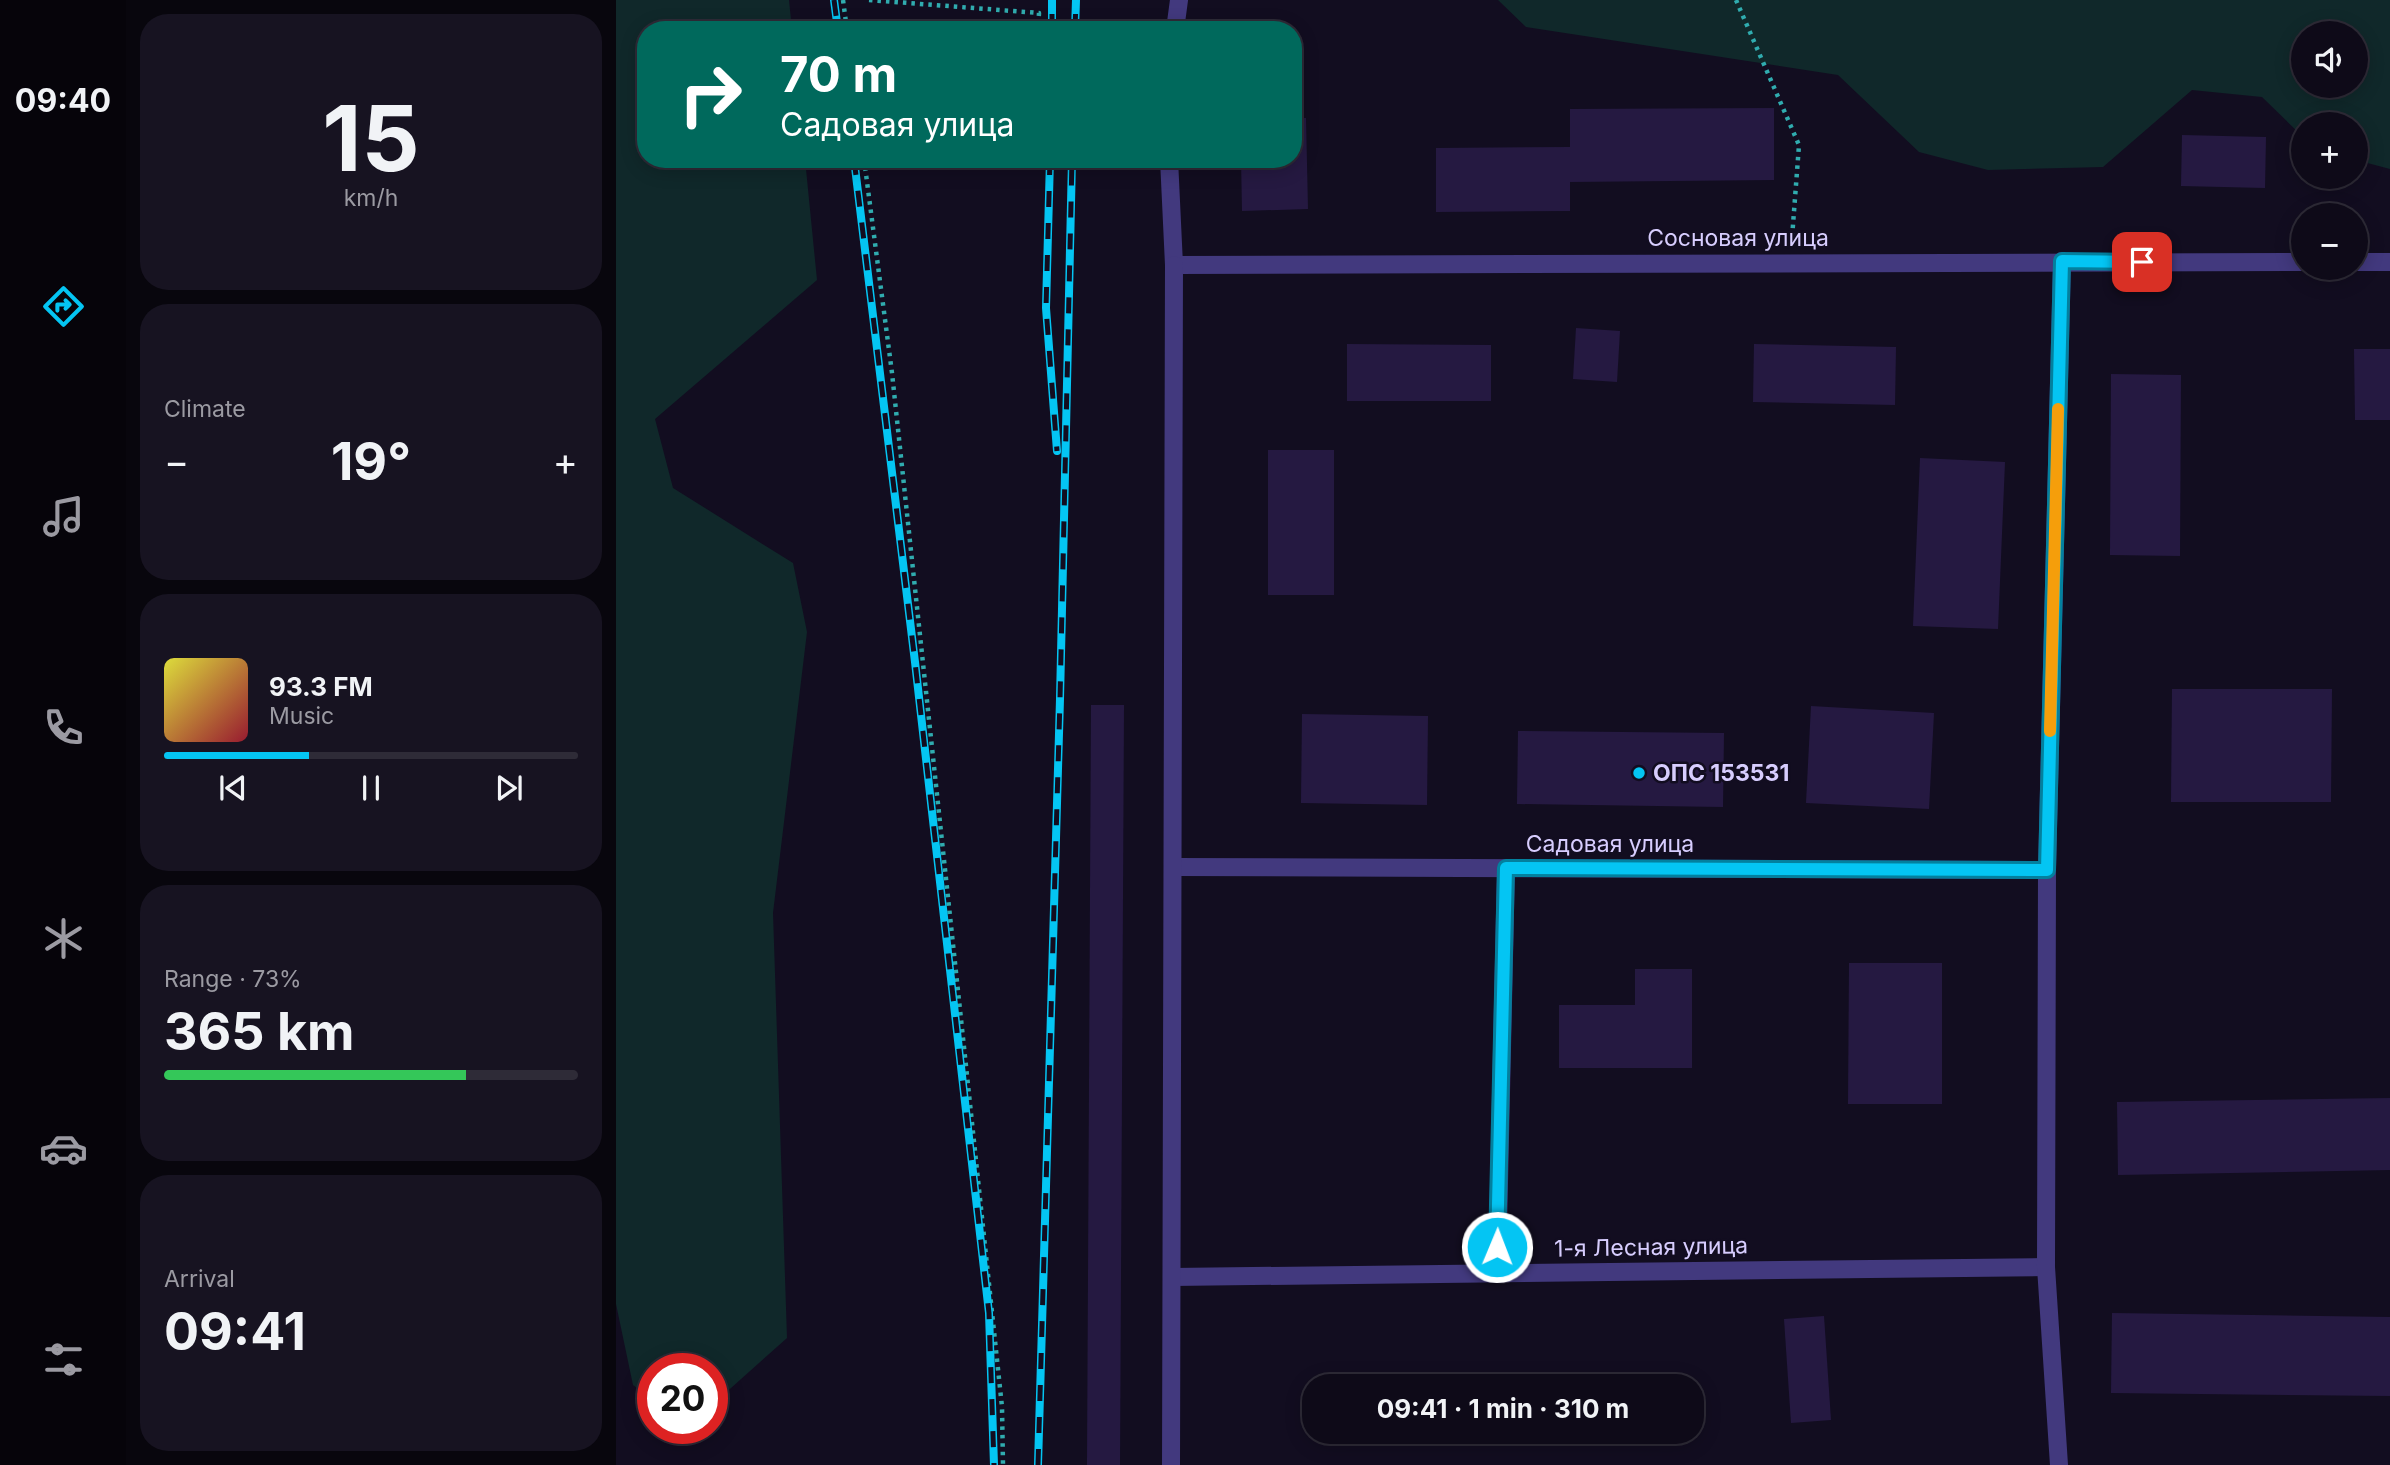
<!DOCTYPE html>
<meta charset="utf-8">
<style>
:root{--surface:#0e0a18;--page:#171321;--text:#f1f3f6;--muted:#9b9aa2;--line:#2e2b37;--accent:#04c5f3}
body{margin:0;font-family:Inter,sans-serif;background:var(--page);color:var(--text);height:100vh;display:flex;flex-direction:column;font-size:26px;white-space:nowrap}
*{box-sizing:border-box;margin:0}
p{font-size:23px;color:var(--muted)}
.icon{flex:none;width:38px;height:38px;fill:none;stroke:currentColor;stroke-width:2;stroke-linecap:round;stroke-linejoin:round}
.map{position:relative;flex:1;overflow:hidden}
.details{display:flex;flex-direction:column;gap:14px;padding:14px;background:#08060d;width:490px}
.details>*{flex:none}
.hud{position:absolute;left:21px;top:21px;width:665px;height:147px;border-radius:28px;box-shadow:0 4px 18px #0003,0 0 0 2px var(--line);background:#00695c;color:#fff;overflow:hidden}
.controls{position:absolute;left:1675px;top:21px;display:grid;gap:14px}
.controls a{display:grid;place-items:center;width:77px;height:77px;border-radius:50%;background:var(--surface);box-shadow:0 4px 18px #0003,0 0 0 2px var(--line);font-size:35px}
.speed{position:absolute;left:21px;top:1353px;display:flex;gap:14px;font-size:35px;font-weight:700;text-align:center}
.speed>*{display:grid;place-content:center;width:91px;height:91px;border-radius:50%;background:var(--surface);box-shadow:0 4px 18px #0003,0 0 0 2px var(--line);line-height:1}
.speed .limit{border:10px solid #d22;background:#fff;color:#111}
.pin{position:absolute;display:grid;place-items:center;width:60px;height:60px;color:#fff;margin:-30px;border-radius:14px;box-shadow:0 4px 10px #0006}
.me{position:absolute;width:77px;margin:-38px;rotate:1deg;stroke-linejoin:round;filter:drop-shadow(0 0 5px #0008)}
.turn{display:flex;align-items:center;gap:24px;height:147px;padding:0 28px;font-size:32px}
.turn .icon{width:91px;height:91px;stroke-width:2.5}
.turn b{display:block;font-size:49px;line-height:60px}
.big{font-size:52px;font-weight:700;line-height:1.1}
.details .widget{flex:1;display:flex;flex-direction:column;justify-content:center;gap:10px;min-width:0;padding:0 24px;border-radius:28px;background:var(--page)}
.details .dial{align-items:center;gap:0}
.dial b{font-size:91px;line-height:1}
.song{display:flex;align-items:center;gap:21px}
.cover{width:84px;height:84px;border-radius:10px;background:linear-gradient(135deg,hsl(60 70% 55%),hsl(350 70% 35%))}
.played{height:7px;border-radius:4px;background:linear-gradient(90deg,var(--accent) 35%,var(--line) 35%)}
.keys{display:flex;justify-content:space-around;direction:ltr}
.heat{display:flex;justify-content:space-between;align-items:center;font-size:38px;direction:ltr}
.charge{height:10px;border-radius:5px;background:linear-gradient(90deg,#34c759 73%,var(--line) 0)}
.trip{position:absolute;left:686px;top:1374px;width:402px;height:70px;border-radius:28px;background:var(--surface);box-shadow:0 4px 18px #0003,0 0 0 2px var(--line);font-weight:700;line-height:70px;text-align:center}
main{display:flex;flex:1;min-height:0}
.dock{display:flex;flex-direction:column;width:126px;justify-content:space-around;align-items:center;background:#06040a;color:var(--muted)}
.dock .icon{width:49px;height:49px}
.dock .selected{color:var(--accent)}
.dock b{font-size:32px;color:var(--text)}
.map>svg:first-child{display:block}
.green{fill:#10282a;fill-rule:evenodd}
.building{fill:#251941}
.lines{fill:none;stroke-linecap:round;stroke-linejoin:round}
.path{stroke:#30acaf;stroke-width:4.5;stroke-dasharray:3.5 5;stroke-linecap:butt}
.service{stroke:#42397e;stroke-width:18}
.minor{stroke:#42397e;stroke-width:18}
.tertiary{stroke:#42397e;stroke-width:18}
.rail-casing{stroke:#04c5f3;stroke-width:8}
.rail{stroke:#120d20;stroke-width:5;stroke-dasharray:16;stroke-linecap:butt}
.route-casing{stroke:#03809e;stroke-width:18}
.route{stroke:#04c5f3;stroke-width:12}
.slow{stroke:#f59e0b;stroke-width:12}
.poi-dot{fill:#04c5f3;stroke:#120d20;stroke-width:2.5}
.labels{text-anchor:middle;stroke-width:5;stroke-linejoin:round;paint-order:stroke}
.street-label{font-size:23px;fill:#d7cdfe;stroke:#120d20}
.poi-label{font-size:23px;font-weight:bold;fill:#d7cdfe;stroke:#120d20;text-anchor:start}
</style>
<main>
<nav class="dock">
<b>09:40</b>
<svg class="icon selected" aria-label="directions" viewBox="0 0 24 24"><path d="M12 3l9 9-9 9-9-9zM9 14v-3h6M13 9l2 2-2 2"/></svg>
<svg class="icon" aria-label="music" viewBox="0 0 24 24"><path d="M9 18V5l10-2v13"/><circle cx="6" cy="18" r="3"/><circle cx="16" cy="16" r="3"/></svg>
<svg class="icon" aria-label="phone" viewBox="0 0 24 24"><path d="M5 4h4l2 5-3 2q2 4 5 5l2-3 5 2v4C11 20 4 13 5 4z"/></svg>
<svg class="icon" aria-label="climate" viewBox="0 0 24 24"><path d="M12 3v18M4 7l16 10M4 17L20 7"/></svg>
<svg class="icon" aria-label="car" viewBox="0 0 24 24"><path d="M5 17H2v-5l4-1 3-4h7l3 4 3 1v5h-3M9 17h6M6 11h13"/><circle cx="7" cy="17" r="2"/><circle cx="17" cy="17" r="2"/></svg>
<svg class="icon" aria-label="filters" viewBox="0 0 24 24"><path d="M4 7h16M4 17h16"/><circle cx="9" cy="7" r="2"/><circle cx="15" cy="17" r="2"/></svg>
</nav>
<section class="details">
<div class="widget dial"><b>15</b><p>km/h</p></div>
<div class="widget"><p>Climate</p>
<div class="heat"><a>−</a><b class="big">19°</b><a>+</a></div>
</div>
<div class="widget">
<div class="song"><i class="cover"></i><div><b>93.3 FM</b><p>Music</p></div></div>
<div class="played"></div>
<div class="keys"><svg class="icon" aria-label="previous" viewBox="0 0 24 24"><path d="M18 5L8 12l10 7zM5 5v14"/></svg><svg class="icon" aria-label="pause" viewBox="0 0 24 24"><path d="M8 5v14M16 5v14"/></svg><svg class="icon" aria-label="next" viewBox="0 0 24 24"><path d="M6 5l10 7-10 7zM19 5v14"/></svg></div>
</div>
<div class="widget"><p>Range · 73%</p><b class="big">365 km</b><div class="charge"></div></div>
<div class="widget"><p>Arrival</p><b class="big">09:41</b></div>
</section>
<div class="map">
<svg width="1774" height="1465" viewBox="0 0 1774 1465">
<rect width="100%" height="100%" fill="#120d20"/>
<g class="green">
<path d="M0,0H173L176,30H30V159H189L201,280L39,419L57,488L177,563L191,632L157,913L171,1338L96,1405V1368H37V1400L17,1385L0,1304Z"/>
<path d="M882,0H1774V169L1740,160V124H1687V137L1646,97L1576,90L1487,167L1372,170L1303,152L1222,75L910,27ZM1687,33H1740V86H1687Z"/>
</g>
<g class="building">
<path d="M1158,108V180L954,182V211L820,212V148L954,147V109Z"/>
<path d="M677,118H690L692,209L626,211L625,159H677Z"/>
<path d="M1566,135L1650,137L1649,188L1565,186Z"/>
<path d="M960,328L1004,331L1001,382L957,379Z"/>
<path d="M731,344L875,345V401H731Z"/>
<path d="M1138,344L1280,347L1279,405L1137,402Z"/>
<path d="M1738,349H1774V420H1739Z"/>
<path d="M1495,374L1565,375L1564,556L1494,555Z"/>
<rect x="652" y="450" width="66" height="145"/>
<path d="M1304,458L1389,462L1382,629L1297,626Z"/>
<path d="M1556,689H1716L1715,802H1555Z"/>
<path d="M475,705H508L504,1465H471Z"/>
<path d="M1195,706L1318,713L1313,809L1190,803Z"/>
<path d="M686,714L812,716L811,805L685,803Z"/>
<path d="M902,731L1108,733L1107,807L901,804Z"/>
<path d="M1233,963H1326V1104H1232Z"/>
<path d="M1019,969H1076V1068H943V1005H1019Z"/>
<path d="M1774,1098V1170L1502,1175L1501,1102Z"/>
<path d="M1496,1313L1774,1317V1396L1495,1393Z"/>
<path d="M1208,1316L1215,1420L1175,1423L1168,1319Z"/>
</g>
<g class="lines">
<g class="path">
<path d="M227,0L231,30"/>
<path d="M253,0L423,13L422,30"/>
<path d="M1120,0L1183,145L1176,238"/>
<path d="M248,159L276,373L350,1066L386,1407L387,1465"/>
</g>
<path class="service" d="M881,1274L890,868"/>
<g class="minor">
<path d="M559,30L563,0"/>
<path d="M553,159L558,265L1687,262"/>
<path d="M1740,262H1774"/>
<path d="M557,867L1431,870"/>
<path d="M556,1277L1430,1267"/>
<path d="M1443,1465L1430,1267L1431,870L1446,261"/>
</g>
<path class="tertiary" d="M555,1465L558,265"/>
<defs>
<g id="rail">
<path d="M218,0L222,30"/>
<path d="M436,30V0"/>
<path d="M459,30L460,0"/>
<path d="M238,159L299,662L373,1313L378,1465"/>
<path d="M434,159L430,308L441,451"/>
<path d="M422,1465L444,699L456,159"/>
</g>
</defs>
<use href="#rail" class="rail-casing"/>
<use href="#rail" class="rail"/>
</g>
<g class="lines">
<defs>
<path id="route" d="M881,1247L890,868L1431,870L1446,261L1526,262"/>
</defs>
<use href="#route" class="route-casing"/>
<use href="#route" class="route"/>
<path class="slow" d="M1434,731L1442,409"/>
</g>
<circle class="poi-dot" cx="1023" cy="773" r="7"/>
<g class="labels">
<g class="street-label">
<text x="1122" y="246">Сосновая улица</text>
<text x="994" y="852">Садовая улица</text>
<text transform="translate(1035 1247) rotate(-1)" y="8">1-я Лесная улица</text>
</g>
<g class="poi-label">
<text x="1037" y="781">ОПС 153531</text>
</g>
</g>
</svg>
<div class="controls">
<a><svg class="icon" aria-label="sound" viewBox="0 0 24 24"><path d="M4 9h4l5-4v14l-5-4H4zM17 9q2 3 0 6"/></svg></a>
<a>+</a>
<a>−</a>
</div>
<div class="speed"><div class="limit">20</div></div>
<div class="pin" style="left:1526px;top:262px;background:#d93025"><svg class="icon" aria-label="arrive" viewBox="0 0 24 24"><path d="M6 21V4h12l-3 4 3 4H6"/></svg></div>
<svg class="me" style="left:881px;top:1247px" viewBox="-20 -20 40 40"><circle r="17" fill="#04c5f3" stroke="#fff" stroke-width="3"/><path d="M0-11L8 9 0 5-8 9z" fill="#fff"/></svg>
<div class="trip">09:41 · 1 min · 310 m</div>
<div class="hud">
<div class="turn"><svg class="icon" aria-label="right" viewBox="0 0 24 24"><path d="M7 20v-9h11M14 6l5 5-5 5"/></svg><div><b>70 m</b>Садовая улица</div></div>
</div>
</div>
</main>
